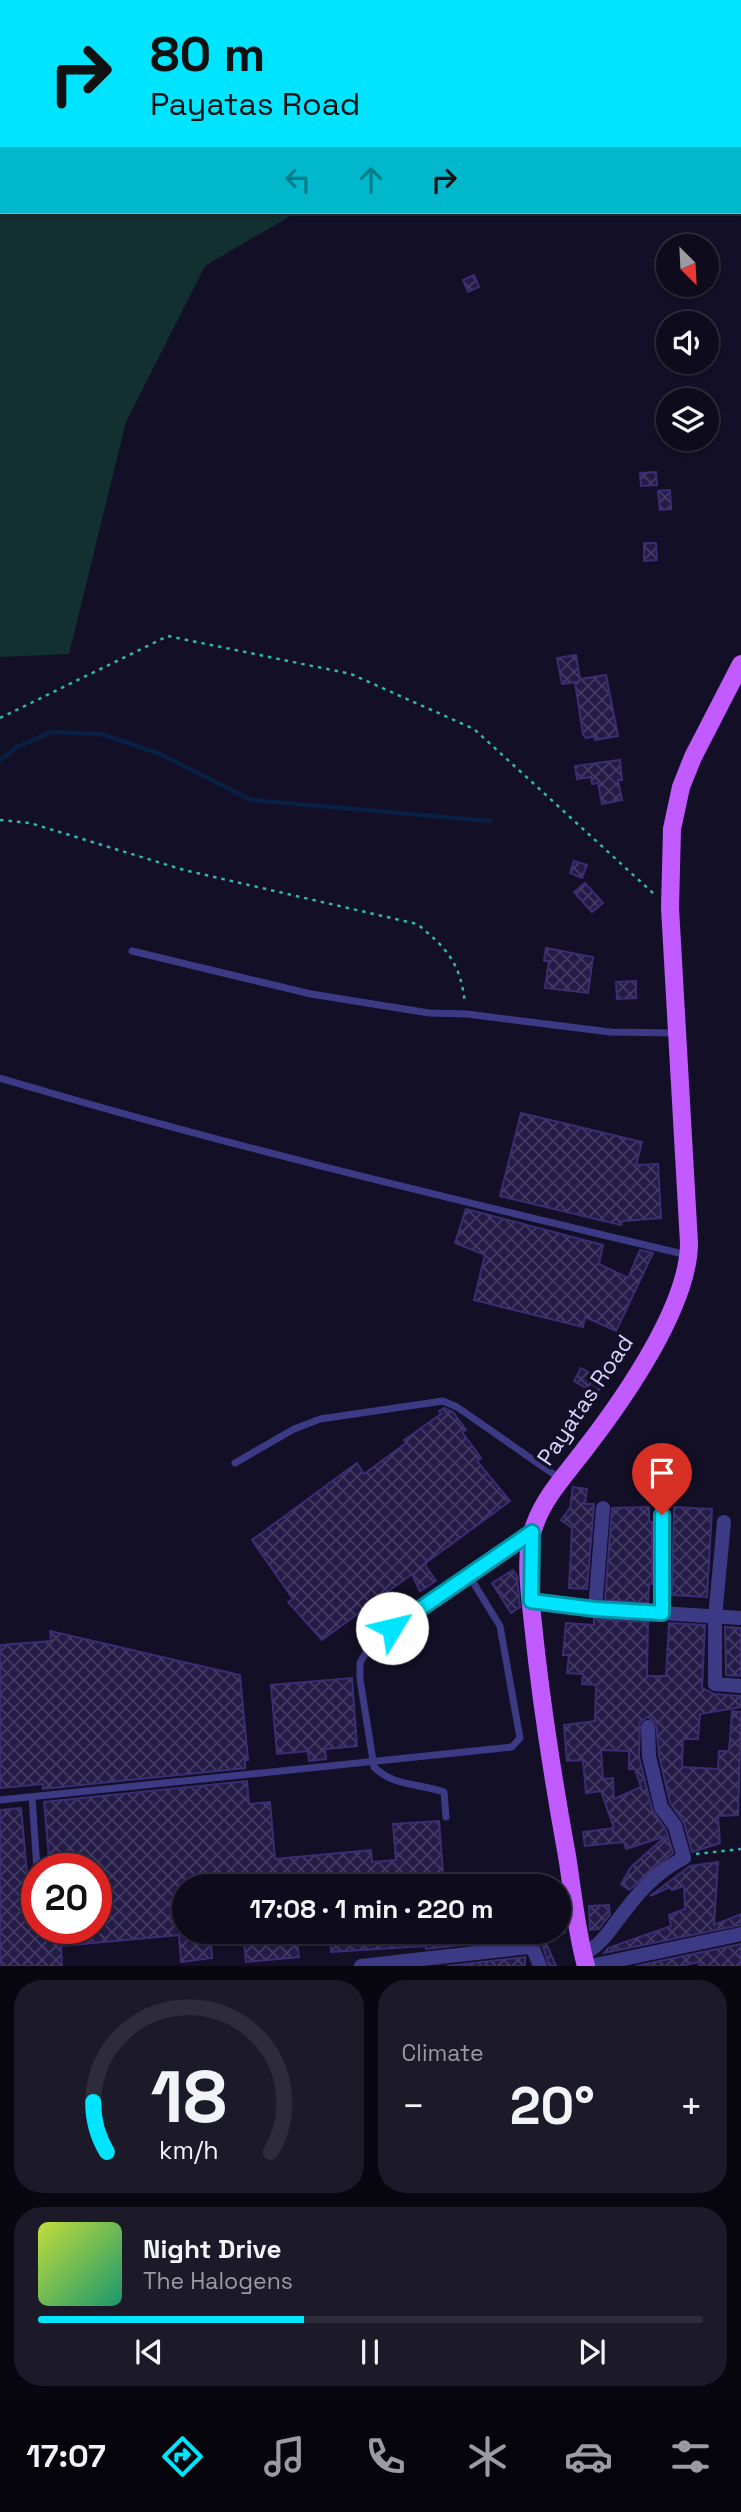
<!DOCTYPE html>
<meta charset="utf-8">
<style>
:root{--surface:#0e0b1c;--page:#1c1929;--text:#f1f3f6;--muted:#9b9ba3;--line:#2e2b3b;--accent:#00e5ff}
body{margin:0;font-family:"Space Grotesk",sans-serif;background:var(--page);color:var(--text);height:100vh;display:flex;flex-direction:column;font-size:26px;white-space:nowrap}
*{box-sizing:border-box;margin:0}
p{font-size:23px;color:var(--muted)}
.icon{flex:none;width:38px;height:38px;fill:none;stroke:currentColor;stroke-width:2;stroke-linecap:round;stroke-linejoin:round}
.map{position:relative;height:1966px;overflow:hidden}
.drawer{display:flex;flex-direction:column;gap:14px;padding:14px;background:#08060f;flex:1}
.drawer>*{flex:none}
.guide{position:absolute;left:0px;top:0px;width:742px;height:214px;box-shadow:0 2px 5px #0004,0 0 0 2px var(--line);background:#00e5ff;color:#111;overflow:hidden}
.needle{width:46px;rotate:156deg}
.buttons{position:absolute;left:656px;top:234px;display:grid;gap:14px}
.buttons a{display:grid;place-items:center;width:63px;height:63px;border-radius:50%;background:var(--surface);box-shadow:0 2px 5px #0004,0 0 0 2px var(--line);font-size:35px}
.speed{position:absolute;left:21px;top:1853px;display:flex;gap:14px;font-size:35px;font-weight:700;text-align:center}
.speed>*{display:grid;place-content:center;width:91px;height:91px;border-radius:50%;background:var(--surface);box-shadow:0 2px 5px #0004,0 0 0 2px var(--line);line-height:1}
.speed .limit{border:10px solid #d22;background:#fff;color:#111}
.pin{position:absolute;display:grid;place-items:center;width:60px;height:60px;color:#fff;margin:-72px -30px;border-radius:50% 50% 50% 0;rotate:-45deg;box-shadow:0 0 7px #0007}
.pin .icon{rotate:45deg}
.me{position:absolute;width:77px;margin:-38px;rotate:54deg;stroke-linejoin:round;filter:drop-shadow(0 0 5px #0008)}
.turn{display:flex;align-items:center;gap:24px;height:147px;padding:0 35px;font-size:32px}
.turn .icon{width:91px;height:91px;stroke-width:2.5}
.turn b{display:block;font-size:49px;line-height:60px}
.lanes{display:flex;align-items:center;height:66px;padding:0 35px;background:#0003;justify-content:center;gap:35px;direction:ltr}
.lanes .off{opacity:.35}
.big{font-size:52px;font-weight:700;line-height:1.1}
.drawer .card{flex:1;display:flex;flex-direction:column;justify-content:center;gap:10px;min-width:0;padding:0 24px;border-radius:28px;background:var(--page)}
.drawer .dial{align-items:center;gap:0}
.dial svg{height:182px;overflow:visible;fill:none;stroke:var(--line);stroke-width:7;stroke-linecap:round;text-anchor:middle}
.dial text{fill:var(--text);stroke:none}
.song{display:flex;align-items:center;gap:21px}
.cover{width:84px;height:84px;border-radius:10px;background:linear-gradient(135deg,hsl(70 70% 55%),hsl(160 70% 35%))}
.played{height:7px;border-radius:4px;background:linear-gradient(90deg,var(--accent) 40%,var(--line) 40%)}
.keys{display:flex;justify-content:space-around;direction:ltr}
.heat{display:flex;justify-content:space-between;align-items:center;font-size:38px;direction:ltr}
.drawer .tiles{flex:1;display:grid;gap:14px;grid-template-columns:1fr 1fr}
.card:last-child{grid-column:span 2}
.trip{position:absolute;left:172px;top:1874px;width:399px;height:70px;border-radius:35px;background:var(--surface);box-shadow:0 2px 5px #0004,0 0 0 2px var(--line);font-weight:700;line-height:70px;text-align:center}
.dock{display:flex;height:112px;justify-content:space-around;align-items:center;background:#06040b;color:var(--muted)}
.dock .icon{width:49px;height:49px}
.dock .selected{color:var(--accent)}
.dock b{font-size:32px;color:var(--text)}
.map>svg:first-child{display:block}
.green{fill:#12302f}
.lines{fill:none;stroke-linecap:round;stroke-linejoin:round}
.stream{stroke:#0a1f44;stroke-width:4.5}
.building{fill:url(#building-cross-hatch);stroke:#3b2d73;stroke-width:2;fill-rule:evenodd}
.path{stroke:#2fb8b0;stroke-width:2.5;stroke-dasharray:3.5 5;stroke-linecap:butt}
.lane{stroke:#3d3a85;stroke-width:7}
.street{stroke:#3d3a85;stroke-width:14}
.primary{stroke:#c25bff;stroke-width:18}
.route-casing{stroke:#0095a6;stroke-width:18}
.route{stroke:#00e5ff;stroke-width:12}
.labels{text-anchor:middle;stroke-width:7;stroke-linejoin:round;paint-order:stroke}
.street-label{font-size:23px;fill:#d9d4ff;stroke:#130f26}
</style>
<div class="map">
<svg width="741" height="1966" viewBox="0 0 741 1966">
<defs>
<pattern id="building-cross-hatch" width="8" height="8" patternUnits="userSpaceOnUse" patternTransform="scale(1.75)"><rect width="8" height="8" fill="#241b47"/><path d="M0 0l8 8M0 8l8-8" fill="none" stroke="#433b63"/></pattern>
</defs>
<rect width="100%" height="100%" fill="#130f26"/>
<g class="green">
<path d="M0,0L192,2H2V212H297L205,266L126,422L69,654L0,657Z"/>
<path d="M303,0H704L297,2Z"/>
</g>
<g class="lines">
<path class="stream" d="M0,760L17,747L51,732L102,734L160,754L251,800L490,821"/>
</g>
<g class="building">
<path d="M474,275L479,287L468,292L463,280Z"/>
<path d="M656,472L657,485L641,486L640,473Z"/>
<path d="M670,490L671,509L660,510L658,491Z"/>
<path d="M644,543H656L657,560L644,561Z"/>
<path d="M576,655L580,679L606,675L618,736L595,740L594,736L586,738L583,734L575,682L562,684L557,658Z"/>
<path d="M620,760L622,780H618L622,800L602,804L598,783L592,784L591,777L577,779L575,766Z"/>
<path d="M574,861L587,865L582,878L570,873Z"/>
<path d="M585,883L603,903L592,912L574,892Z"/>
<path d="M546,948L593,957L588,993L545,988L549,961H544Z"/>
<path d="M636,981V998L617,999L616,982Z"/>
<path d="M521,1113L642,1142L636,1165L658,1164L661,1218L622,1221L621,1225L500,1196Z"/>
<path d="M466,1209L603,1245L599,1264L628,1278L640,1250L653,1253L616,1331L585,1317L583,1327L474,1300L485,1255L455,1243Z"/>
<path d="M581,1368L604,1381L597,1394L574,1381Z"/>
<path d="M444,1408L453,1412L466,1430L462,1432L481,1458L477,1461L510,1501L427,1562L425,1565L436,1581L420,1591L412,1574L322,1640L288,1602L293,1599L252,1540L357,1463L364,1474L406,1443L404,1440L441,1414L439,1411Z"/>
<path d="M573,1487L587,1489L585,1504H594L587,1589L569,1588L572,1528L561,1520L570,1508Z"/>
<path d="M649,1507V1522H652V1584H649L648,1603L605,1600L612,1508Z"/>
<path d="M674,1507L712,1509L707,1597L672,1595Z"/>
<path d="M513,1570L517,1576L520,1607L511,1613L492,1583Z"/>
<path d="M594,1619L648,1622L647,1676H666L669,1623L705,1625L702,1688L714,1694L741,1696V1707L700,1714L698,1739H683L682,1767L718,1769L719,1751H729L732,1711L741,1712L738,1815L718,1816L720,1843L692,1852L684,1823L670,1803L659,1755L656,1723L648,1717L640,1722L639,1757L652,1809L666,1830L673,1853L629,1890L621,1884L631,1867L666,1836L626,1849L624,1842L585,1846L583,1832L614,1828L601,1791L586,1793L583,1760L567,1761L564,1725L595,1721L596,1685L582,1684L583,1674L567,1673L569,1655H563L566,1623L594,1625ZM601,1750L629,1751V1769H635L641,1787L614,1799L613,1778L603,1779Z"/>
<path d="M725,1627L741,1628V1676L726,1675Z"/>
<path d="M50,1631L240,1675L248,1760H245V1768L43,1789V1784L0,1788V1645L51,1641Z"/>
<path d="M352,1678L357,1746L325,1749L326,1759L309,1761L308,1751L277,1754L271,1685Z"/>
<path d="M247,1781L249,1804L270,1802L275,1859L371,1850L372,1862L396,1860L393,1824L439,1821L444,1886H184V1932H210L212,1958L181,1962L179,1935L61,1946L62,1966H0V1810L21,1808L31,1917H37V1928H96V1869H50L44,1802Z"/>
<path d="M718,1862L714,1925L741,1914V1925L604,1953L608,1948L671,1926L669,1915L685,1909L684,1886L672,1890L670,1887L650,1896L690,1866Z"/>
<path d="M609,1905L610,1915L604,1922L599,1929L590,1930L589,1906Z"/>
<path d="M243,1932H258V1943L297,1940L299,1957L246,1962Z"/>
<path d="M364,1932H523L524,1938L426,1949V1946L331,1952L330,1934Z"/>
<path d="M529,1932H566L545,1941L556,1966H549L543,1947Z"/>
<path d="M741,1944V1966H700L699,1962L681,1966H636Z"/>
<path d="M525,1957V1966H447Z"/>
</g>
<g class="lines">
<g class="path">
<path d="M0,718L168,636L351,674L474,729L654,894"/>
<path d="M0,820L30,823L184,870L417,924C447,948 461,964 465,1004"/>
<path d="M696,1854L741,1849"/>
</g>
<g class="lane">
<path d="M132,951L311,994L429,1013L467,1014L610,1032L676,1033"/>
<path d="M0,1078C227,1146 457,1200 687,1255"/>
<path d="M235,1463L294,1429L320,1419L443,1401L457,1407L562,1480"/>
<path d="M32,1797L37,1869"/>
<path d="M0,1800L512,1747L520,1738L500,1626L468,1574"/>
<path d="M446,1817L444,1792C421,1784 392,1786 374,1767L360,1679V1663L372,1642L528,1535"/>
</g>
<g class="street">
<path d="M724,1522L715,1617V1684L741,1686"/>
<path d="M531,1601L595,1609L741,1618"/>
<path d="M595,1609L603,1508"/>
<path d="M662,1613V1515"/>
<path d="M583,1954C604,1944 612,1926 627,1908C642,1888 662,1869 684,1858L675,1826L661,1807L649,1756L648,1727"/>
<path d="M361,1966L529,1947L534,1951L540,1966"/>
<path d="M590,1966L741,1934"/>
</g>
<path class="primary" d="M586,1966C576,1930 573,1893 567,1856C553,1779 541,1702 533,1624C530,1594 523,1553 535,1524C545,1496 567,1473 585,1449C623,1400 689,1306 689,1243L670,908L672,829L681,787L693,757L741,664"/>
</g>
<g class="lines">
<defs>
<path id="route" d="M392,1628L532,1532L531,1601L595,1609L662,1613V1515"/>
</defs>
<use href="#route" class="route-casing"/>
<use href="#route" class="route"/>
</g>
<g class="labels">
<g class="street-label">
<text transform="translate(585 1400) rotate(-56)" y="8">Payatas Road</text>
</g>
</g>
</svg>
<div class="buttons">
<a><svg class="needle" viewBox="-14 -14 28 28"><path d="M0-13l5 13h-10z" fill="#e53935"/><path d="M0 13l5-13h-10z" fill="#9b9ba3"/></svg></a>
<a><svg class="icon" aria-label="sound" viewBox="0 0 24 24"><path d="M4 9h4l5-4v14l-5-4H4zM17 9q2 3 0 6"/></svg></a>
<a><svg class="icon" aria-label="layers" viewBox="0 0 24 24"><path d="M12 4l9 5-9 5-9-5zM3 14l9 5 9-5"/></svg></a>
</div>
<div class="speed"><div class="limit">20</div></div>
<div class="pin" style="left:662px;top:1515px;background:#d93025"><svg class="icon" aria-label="arrive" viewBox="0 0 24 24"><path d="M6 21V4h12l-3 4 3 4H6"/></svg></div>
<svg class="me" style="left:392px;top:1628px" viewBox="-20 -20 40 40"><circle r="19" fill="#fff"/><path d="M0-13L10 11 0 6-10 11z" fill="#00e5ff"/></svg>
<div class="trip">17:08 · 1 min · 220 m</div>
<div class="guide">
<div class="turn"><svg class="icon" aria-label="right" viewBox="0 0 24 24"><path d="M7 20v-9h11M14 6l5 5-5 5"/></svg><div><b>80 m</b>Payatas Road</div></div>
<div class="lanes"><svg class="icon off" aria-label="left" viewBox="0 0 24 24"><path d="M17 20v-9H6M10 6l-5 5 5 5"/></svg><svg class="icon off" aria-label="ahead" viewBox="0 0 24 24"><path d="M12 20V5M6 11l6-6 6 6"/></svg><svg class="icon" aria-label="right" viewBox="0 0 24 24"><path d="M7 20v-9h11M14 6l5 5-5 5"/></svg></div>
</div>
</div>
<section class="drawer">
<div class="tiles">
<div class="card dial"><svg viewBox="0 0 100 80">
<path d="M14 69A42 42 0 1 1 86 69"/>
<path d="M14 69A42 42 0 0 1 8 47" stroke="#00e5ff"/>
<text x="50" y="56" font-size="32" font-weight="700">18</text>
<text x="50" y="72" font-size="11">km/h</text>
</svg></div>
<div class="card"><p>Climate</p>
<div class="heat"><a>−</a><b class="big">20°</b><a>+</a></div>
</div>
<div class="card">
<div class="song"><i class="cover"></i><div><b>Night Drive</b><p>The Halogens</p></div></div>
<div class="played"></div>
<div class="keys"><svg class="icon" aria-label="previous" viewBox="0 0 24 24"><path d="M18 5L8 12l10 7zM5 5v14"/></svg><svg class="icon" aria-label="pause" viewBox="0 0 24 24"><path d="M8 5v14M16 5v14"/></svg><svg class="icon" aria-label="next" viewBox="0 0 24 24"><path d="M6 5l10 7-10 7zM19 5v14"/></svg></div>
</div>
</div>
</section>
<nav class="dock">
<b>17:07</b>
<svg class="icon selected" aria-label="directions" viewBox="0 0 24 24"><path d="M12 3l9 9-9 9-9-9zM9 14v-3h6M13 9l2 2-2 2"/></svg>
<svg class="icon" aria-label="music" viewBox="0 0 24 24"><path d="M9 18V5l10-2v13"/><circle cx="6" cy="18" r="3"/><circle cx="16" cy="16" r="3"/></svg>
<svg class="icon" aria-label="phone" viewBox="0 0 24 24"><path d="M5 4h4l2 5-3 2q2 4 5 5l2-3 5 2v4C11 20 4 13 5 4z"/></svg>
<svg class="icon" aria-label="climate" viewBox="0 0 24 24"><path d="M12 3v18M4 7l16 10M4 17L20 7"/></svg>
<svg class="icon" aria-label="car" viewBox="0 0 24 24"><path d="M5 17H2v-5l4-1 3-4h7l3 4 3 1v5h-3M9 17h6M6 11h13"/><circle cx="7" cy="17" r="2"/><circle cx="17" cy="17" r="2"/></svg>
<svg class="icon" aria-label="filters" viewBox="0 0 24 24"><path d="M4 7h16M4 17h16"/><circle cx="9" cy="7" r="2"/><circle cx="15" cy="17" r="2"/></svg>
</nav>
